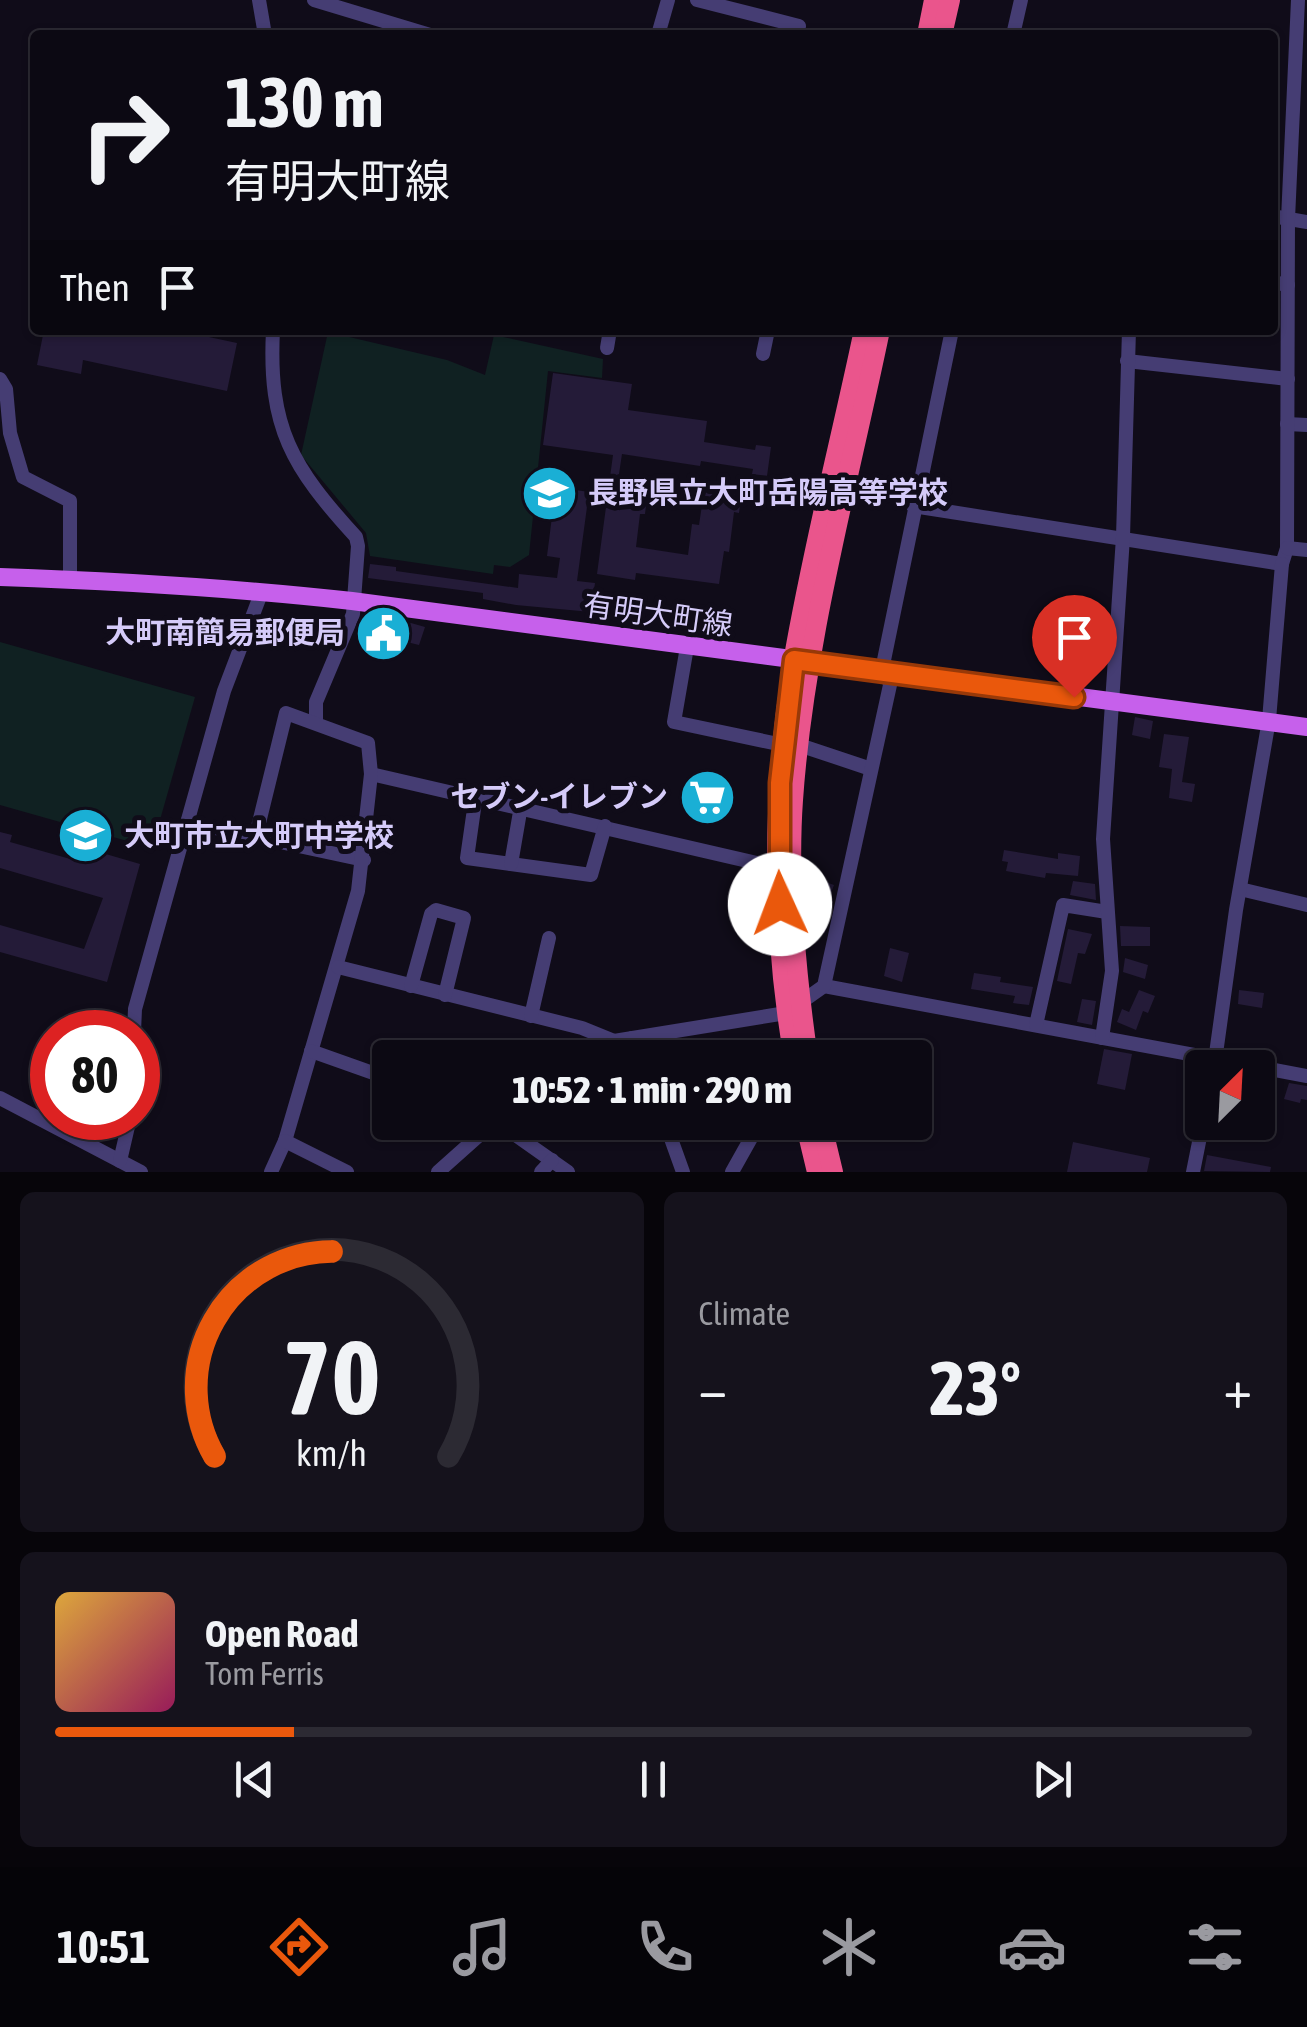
<!DOCTYPE html>
<meta charset="utf-8">
<style>
:root{--surface:#0c0913;--page:#15121c;--text:#f1f3f6;--muted:#9a9aa0;--line:#2c2a33;--accent:#ea580c}
body{margin:0;font-family:"Asap Condensed","Noto Sans JP",sans-serif;background:var(--page);color:var(--text);height:100vh;display:flex;flex-direction:column;font-size:38px;white-space:nowrap}
*{box-sizing:border-box;margin:0}
p{font-size:32px;color:var(--muted)}
.icon{flex:none;width:55px;height:55px;fill:none;stroke:currentColor;stroke-width:2;stroke-linecap:round;stroke-linejoin:round}
.map{position:relative;height:1172px;overflow:hidden}
.panel{display:flex;flex-direction:column;gap:20px;padding:20px;background:#07050a;flex:1}
.panel>*{flex:none}
.top-card{position:absolute;left:30px;top:30px;width:1248px;height:305px;border-radius:10px;box-shadow:0 2px 8px #0004,0 0 0 2px var(--line);background:#0c0913;color:var(--text);overflow:hidden}
.needle{width:65px;rotate:24deg}
.buttons{position:absolute;left:1185px;top:1050px;display:grid;gap:20px}
.buttons a{display:grid;place-items:center;width:90px;height:90px;border-radius:10px;background:var(--surface);box-shadow:0 2px 8px #0004,0 0 0 2px var(--line);font-size:50px}
.speed{position:absolute;left:30px;top:1010px;display:flex;gap:20px;font-size:50px;font-weight:700;text-align:center}
.speed>*{display:grid;place-content:center;width:130px;height:130px;border-radius:50%;background:var(--surface);box-shadow:0 2px 8px #0004,0 0 0 2px var(--line);line-height:1}
.speed .limit{border:15px solid #d22;background:#fff;color:#111}
.pin{position:absolute;display:grid;place-items:center;width:85px;height:85px;color:#fff;margin:-102px -42px;border-radius:50% 50% 50% 0;rotate:-45deg;box-shadow:0 0 10px #0007}
.pin .icon{rotate:45deg}
.me{position:absolute;width:110px;margin:-55px;rotate:358deg;stroke-linejoin:round;filter:drop-shadow(0 0 8px #0008)}
.turn{display:flex;align-items:center;gap:35px;height:210px;padding:0 30px;font-size:45px}
.turn .icon{width:130px;height:130px;stroke-width:2.5}
.turn b{display:block;font-size:70px;line-height:85px}
.then{display:flex;align-items:center;height:95px;padding:0 30px;background:#0003;gap:20px;font-size:38px}
.big{font-size:75px;font-weight:800;line-height:1.1}
.panel .widget{flex:1;display:flex;flex-direction:column;justify-content:center;gap:15px;min-width:0;padding:0 35px;border-radius:15px;background:var(--page)}
.panel .dial{align-items:center;gap:0}
.dial svg{height:260px;overflow:visible;fill:none;stroke:var(--line);stroke-width:7;stroke-linecap:round;text-anchor:middle}
.dial text{fill:var(--text);stroke:none}
.song{display:flex;align-items:center;gap:30px}
.cover{width:120px;height:120px;border-radius:15px;background:linear-gradient(135deg,hsl(40 70% 55%),hsl(330 70% 35%))}
.played{height:10px;border-radius:5px;background:linear-gradient(90deg,var(--accent) 20%,var(--line) 20%)}
.keys{display:flex;justify-content:space-around;direction:ltr}
.heat{display:flex;justify-content:space-between;align-items:center;font-size:55px;direction:ltr}
.panel .tiles{flex:1;display:grid;gap:20px;grid-template-columns:1fr 1fr}
.widget:last-child{grid-column:span 2}
.trip{position:absolute;left:372px;top:1040px;width:560px;height:100px;border-radius:10px;background:var(--surface);box-shadow:0 2px 8px #0004,0 0 0 2px var(--line);font-weight:800;line-height:100px;text-align:center}
.dock{display:flex;height:160px;justify-content:space-around;align-items:center;background:#050408;color:var(--muted)}
.dock .icon{width:70px;height:70px}
.dock .selected{color:var(--accent)}
.dock b{font-size:45px;color:var(--text)}
.map>svg:first-child{display:block}
.green{fill:#102122}
.building{fill:#241b38;fill-rule:evenodd}
.lines{fill:none;stroke-linecap:round;stroke-linejoin:round}
.minor{stroke:#453d73;stroke-width:14}
.major{stroke:#c660eb;stroke-width:18}
.highway{stroke:#ea558c;stroke-width:20}
.route-casing{stroke:#983908;stroke-width:25}
.route{stroke:#ea580c;stroke-width:18}
.labels{text-anchor:middle;stroke-width:10;stroke-linejoin:round;paint-order:stroke}
.poi-label{font-size:30px;font-weight:bold;fill:#d5cbf9;stroke:#100c19;text-anchor:start}
.street-label{font-size:30px;fill:#d5cbf9;stroke:#100c19}
</style>
<div class="map">
<svg width="1307" height="1172" viewBox="0 0 1307 1172">
<rect width="100%" height="100%" fill="#100c19"/>
<g class="green">
<path d="M328,332L447,360L485,375L494,335L603,359L602,378L548,371L529,555L510,567L494,565L493,574L370,556L366,533L301,455Z"/>
<path d="M0,642L195,697L152,848L0,805Z"/>
</g>
<g class="building">
<path d="M44,330H176L237,343L227,391L83,360L81,374L37,365Z"/>
<path d="M553,373L632,384L628,410L707,421L704,442L755,450L756,445L771,447L767,476L752,474L753,469L701,461L700,466L622,454L619,474L742,491L739,513L734,512L729,552L724,551L719,584L636,573L635,580L597,574L613,455L543,445ZM647,497L702,505L699,525L692,524L688,555L636,547L640,514H645Z"/>
<path d="M569,489L589,492L577,581L595,583L591,612L516,605L483,599V593L368,578L370,564L396,567V571L518,588L519,574L557,578L560,558L547,556L554,501L567,503Z"/>
<path d="M363,618L401,631L404,621L425,627L419,645L407,642L404,651L380,643L377,651L362,645L365,636L357,633Z"/>
<path d="M1135,717L1153,721L1150,739L1132,735Z"/>
<path d="M1164,734L1189,737L1182,782L1195,784L1192,802L1169,798L1172,769L1159,767Z"/>
<path d="M699,775L718,776L717,811L698,810Z"/>
<path d="M0,832L12,835L10,842L88,864L92,850L140,864L107,982L0,952V925L84,949L103,898L0,868Z"/>
<path d="M1004,850L1058,859V853L1080,856L1078,876L1046,873L1045,878L1006,871L1008,862L1002,861Z"/>
<path d="M809,876L834,885L826,906L830,908L825,933L809,929L818,898L806,894Z"/>
<path d="M1073,881L1095,884L1096,900L1070,895Z"/>
<path d="M1120,926L1150,927V946H1121Z"/>
<path d="M1068,929L1092,934L1085,954L1078,953L1071,984L1057,981Z"/>
<path d="M890,948L909,953L902,982L884,976Z"/>
<path d="M1125,958L1148,965L1145,979L1123,972Z"/>
<path d="M974,973L1001,977L1000,982L1033,987L1029,1005L1013,1003L1015,996L971,989Z"/>
<path d="M1139,990L1155,996L1148,1013L1143,1011L1136,1030L1117,1022L1122,1009L1129,1012Z"/>
<path d="M1239,990L1264,993L1262,1008L1238,1004Z"/>
<path d="M1082,999L1096,1001L1092,1025L1077,1022Z"/>
<path d="M1104,1049L1132,1054L1125,1090L1097,1084Z"/>
<path d="M1289,1083L1307,1086V1100L1301,1099L1300,1103L1284,1099Z"/>
<path d="M1073,1142L1150,1158L1147,1172H1067Z"/>
<path d="M1207,1155L1271,1167L1270,1172L1204,1171Z"/>
</g>
<g class="lines">
<g class="minor">
<path d="M259,0L265,35"/>
<path d="M314,0L430,35"/>
<path d="M697,0L799,26"/>
<path d="M658,35L668,0"/>
<path d="M1013,35L1021,0"/>
<path d="M1272,216L1307,222"/>
<path d="M1272,282L1288,285"/>
<path d="M273,330C268,428 292,467 356,537L358,546L353,614L316,702V722"/>
<path d="M607,348L610,330"/>
<path d="M763,354L768,330"/>
<path d="M1127,361L1288,379"/>
<path d="M0,379L6,389L10,433L23,477L70,501V579"/>
<path d="M1287,424L1307,425"/>
<path d="M913,506L1282,564L1287,548L1288,219L1298,0"/>
<path d="M1287,548L1307,550"/>
<path d="M687,647L674,722L783,745"/>
<path d="M799,745L871,769"/>
<path d="M371,774L778,868"/>
<path d="M476,795L467,858L591,875L605,826"/>
<path d="M187,822L364,860"/>
<path d="M256,835L286,713L368,743L371,774L358,891L285,1141L271,1172"/>
<path d="M511,864L521,806"/>
<path d="M1240,889L1307,905"/>
<path d="M338,967L582,1028L614,1041"/>
<path d="M411,986L431,914L436,910L464,918L445,995"/>
<path d="M824,986L1307,1076"/>
<path d="M531,1016L549,938"/>
<path d="M1036,1025L1063,905L1107,912"/>
<path d="M134,1032L135,1009L224,691L262,591"/>
<path d="M632,1038L640,1058"/>
<path d="M1102,1038L1112,971L1103,839L1123,537L1129,330"/>
<path d="M311,1051L390,1079"/>
<path d="M592,1058L614,1041L786,1013L824,986L890,685L884,660L952,330"/>
<path d="M1214,1068L1236,910L1269,720L1282,564"/>
<path d="M0,1098L141,1172"/>
<path d="M497,1122L568,1172"/>
<path d="M665,1122L683,1172"/>
<path d="M285,1141L347,1172"/>
<path d="M120,1161L130,1118"/>
<path d="M438,1172L494,1122"/>
<path d="M541,1172L552,1160"/>
<path d="M732,1172L760,1122"/>
<path d="M1193,1172L1203,1122"/>
</g>
<path class="major" d="M0,577C118,581 235,588 352,601L1307,727"/>
<g class="highway">
<path d="M927,35L934,0"/>
<path d="M942,35L950,0"/>
<path d="M794,1058C771,927 772,787 794,657C813,547 841,439 864,330"/>
<path d="M808,1058C796,974 787,884 793,800C804,642 848,485 880,330"/>
<path d="M805,1122L817,1172"/>
<path d="M821,1122L833,1172"/>
</g>
</g>
<g class="lines">
<defs>
<path id="route" d="M780,904V783L794,660L1074,697"/>
</defs>
<use href="#route" class="route-casing"/>
<use href="#route" class="route"/>
</g>
<defs>
<symbol id="school-disc" viewBox="-11 -11 22 22"><circle r="9.5" fill="#1aafd5" stroke="#100c19"/><path d="M0-5L7-2L0 1L-7-2ZM-4 1L0 2.5L4 1V4Q0 6-4 4Z" fill="#fff"/></symbol>
<symbol id="civic-disc" viewBox="-11 -11 22 22"><circle r="9.5" fill="#1aafd5" stroke="#100c19"/><path d="M-.6-6.5H3V-4.5H.6V-3L4-1V1h2V6H-6V1h2V-1L-.6-3ZM-1.2 2.5V6h2.4V2.5Z" fill="#fff"/></symbol>
<symbol id="supermarket-disc" viewBox="-11 -11 22 22"><circle r="9.5" fill="#1aafd5" stroke="#100c19"/><path d="M-6-5.5h2.5l.6 2H6L4.5 2H-2.5L-4.4-4H-6ZM-1.5 3.2a1.3 1.3 0 1 0 .1 0ZM3 3.2a1.3 1.3 0 1 0 .1 0Z" fill="#fff"/></symbol>
</defs>
<g fill-rule="evenodd">
<use href="#school-disc" x="518" y="462" width="63" height="63"/>
<use href="#civic-disc" x="352" y="602" width="63" height="63"/>
<use href="#supermarket-disc" x="676" y="766" width="63" height="63"/>
<use href="#school-disc" x="54" y="804" width="63" height="63"/>
</g>
<g class="labels">
<g class="poi-label">
<text x="588" y="503">長野県立大町岳陽高等学校</text>
<text x="345" y="643" text-anchor="end">大町南簡易郵便局</text>
<text x="668" y="807" text-anchor="end">セブン-イレブン</text>
<text x="124" y="846">大町市立大町中学校</text>
</g>
<g class="street-label">
<text transform="translate(658 615) rotate(8)" y="10">有明大町線</text>
</g>
</g>
</svg>
<div class="buttons">
<a><svg class="needle" viewBox="-14 -14 28 28"><path d="M0-13l5 13h-10z" fill="#e53935"/><path d="M0 13l5-13h-10z" fill="#9a9aa0"/></svg></a>
</div>
<div class="speed"><div class="limit">80</div></div>
<div class="pin" style="left:1074px;top:697px;background:#d93025"><svg class="icon" aria-label="arrive" viewBox="0 0 24 24"><path d="M6 21V4h12l-3 4 3 4H6"/></svg></div>
<svg class="me" style="left:780px;top:904px" viewBox="-20 -20 40 40"><circle r="19" fill="#fff"/><path d="M0-13L10 11 0 6-10 11z" fill="#ea580c"/></svg>
<div class="trip">10:52 · 1 min · 290 m</div>
<div class="top-card">
<div class="turn"><svg class="icon" aria-label="right" viewBox="0 0 24 24"><path d="M7 20v-9h11M14 6l5 5-5 5"/></svg><div><b>130 m</b>有明大町線</div></div>
<div class="then">Then<svg class="icon" aria-label="arrive" viewBox="0 0 24 24"><path d="M6 21V4h12l-3 4 3 4H6"/></svg></div>
</div>
</div>
<section class="panel">
<div class="tiles">
<div class="widget dial"><svg viewBox="0 0 100 80">
<path d="M14 69A42 42 0 1 1 86 69"/>
<path d="M14 69A42 42 0 0 1 50 6" stroke="#ea580c"/>
<text x="50" y="56" font-size="32" font-weight="700">70</text>
<text x="50" y="72" font-size="11">km/h</text>
</svg></div>
<div class="widget"><p>Climate</p>
<div class="heat"><a>−</a><b class="big">23°</b><a>+</a></div>
</div>
<div class="widget">
<div class="song"><i class="cover"></i><div><b>Open Road</b><p>Tom Ferris</p></div></div>
<div class="played"></div>
<div class="keys"><svg class="icon" aria-label="previous" viewBox="0 0 24 24"><path d="M18 5L8 12l10 7zM5 5v14"/></svg><svg class="icon" aria-label="pause" viewBox="0 0 24 24"><path d="M8 5v14M16 5v14"/></svg><svg class="icon" aria-label="next" viewBox="0 0 24 24"><path d="M6 5l10 7-10 7zM19 5v14"/></svg></div>
</div>
</div>
</section>
<nav class="dock">
<b>10:51</b>
<svg class="icon selected" aria-label="directions" viewBox="0 0 24 24"><path d="M12 3l9 9-9 9-9-9zM9 14v-3h6M13 9l2 2-2 2"/></svg>
<svg class="icon" aria-label="music" viewBox="0 0 24 24"><path d="M9 18V5l10-2v13"/><circle cx="6" cy="18" r="3"/><circle cx="16" cy="16" r="3"/></svg>
<svg class="icon" aria-label="phone" viewBox="0 0 24 24"><path d="M5 4h4l2 5-3 2q2 4 5 5l2-3 5 2v4C11 20 4 13 5 4z"/></svg>
<svg class="icon" aria-label="climate" viewBox="0 0 24 24"><path d="M12 3v18M4 7l16 10M4 17L20 7"/></svg>
<svg class="icon" aria-label="car" viewBox="0 0 24 24"><path d="M5 17H2v-5l4-1 3-4h7l3 4 3 1v5h-3M9 17h6M6 11h13"/><circle cx="7" cy="17" r="2"/><circle cx="17" cy="17" r="2"/></svg>
<svg class="icon" aria-label="filters" viewBox="0 0 24 24"><path d="M4 7h16M4 17h16"/><circle cx="9" cy="7" r="2"/><circle cx="15" cy="17" r="2"/></svg>
</nav>
